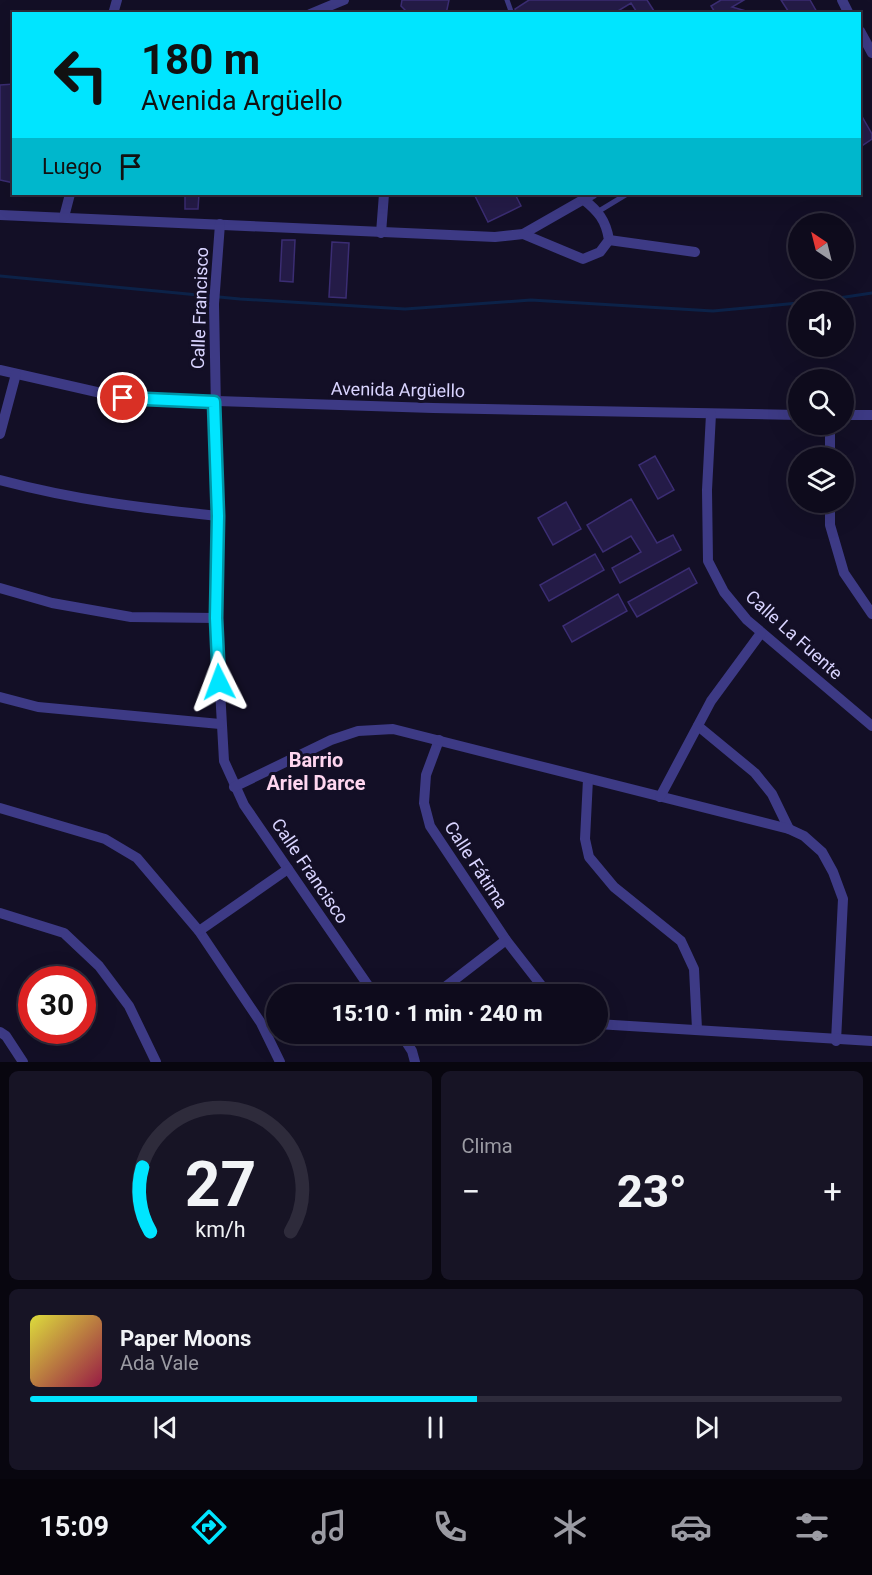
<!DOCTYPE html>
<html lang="es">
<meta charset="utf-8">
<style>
:root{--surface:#0e0b1c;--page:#171425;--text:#f1f3f6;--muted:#9b9ba3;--line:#2e2b3b;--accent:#00e5ff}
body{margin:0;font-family:Roboto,sans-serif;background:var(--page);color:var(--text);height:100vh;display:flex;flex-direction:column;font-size:22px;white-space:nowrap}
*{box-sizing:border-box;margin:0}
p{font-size:20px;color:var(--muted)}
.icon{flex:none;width:33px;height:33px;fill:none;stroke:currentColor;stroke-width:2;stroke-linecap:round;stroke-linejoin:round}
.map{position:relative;height:1062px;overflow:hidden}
.side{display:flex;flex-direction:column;gap:9px;padding:9px;background:#08060f;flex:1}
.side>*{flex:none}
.banner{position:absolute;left:12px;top:12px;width:849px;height:183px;border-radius:0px;box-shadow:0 6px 24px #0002,0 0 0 2px var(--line);background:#00e5ff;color:#111;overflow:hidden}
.needle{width:39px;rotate:325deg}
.buttons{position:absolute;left:788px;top:213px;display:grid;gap:12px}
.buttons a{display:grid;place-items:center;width:66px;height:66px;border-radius:50%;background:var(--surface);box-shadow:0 6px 24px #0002,0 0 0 2px var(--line);font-size:30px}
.speed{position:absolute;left:18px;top:966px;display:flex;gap:12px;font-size:30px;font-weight:700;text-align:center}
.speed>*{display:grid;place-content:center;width:78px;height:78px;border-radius:50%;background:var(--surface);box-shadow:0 6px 24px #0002,0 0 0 2px var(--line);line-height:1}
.speed .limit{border:9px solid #d22;background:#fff;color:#111}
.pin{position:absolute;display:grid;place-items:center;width:51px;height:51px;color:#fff;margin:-26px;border:3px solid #fff;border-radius:50%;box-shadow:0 2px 6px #0007}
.me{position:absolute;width:66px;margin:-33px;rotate:357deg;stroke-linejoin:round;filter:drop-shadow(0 0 4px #0008)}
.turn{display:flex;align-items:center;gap:21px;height:126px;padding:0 30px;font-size:27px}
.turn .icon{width:78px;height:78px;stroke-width:2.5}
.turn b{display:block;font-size:42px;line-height:51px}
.then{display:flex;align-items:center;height:57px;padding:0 30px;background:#0003;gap:12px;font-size:22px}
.big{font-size:45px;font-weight:800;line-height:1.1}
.side .card{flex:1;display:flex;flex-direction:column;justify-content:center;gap:9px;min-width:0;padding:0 21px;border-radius:9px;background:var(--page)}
.side .dial{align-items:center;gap:0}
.dial svg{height:156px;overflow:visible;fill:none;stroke:var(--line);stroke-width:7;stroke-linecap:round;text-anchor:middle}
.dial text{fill:var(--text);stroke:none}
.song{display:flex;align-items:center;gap:18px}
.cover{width:72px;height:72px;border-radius:9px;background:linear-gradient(135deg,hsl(60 70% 55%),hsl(340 70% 35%))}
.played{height:6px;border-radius:3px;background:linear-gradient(90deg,var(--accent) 55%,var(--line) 55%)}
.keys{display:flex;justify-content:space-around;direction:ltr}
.heat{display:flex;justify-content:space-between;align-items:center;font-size:33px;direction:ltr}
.side .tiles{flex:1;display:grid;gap:9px;grid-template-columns:1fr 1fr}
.card:last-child{grid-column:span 2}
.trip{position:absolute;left:266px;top:984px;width:342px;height:60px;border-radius:30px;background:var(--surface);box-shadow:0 6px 24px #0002,0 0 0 2px var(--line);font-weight:800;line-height:60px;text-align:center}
.menu{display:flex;height:96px;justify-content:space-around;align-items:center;background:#06040b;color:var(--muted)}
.menu .icon{width:42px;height:42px}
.menu .current{color:var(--accent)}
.menu b{font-size:27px;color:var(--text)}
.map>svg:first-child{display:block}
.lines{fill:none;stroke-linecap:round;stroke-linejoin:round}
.stream{stroke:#0c2248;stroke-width:3}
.building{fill:#241b47;stroke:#3b2d73;stroke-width:1.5}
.lane{stroke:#3d3a85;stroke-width:5}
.street{stroke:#3d3a85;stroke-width:10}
.route-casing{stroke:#0095a6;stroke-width:15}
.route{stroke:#00e5ff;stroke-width:10}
.labels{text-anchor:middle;stroke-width:6;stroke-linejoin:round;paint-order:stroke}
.street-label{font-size:18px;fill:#d9d4ff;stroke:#130f26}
.neighbourhood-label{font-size:20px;font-weight:bold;fill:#ffd6f0;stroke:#130f26}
</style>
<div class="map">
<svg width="872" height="1062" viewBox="0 0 872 1062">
<rect width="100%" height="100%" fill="#130f26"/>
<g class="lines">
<g class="stream">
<path d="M0,276L240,299L405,309L531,300L713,311L798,303"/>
<path d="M812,302L872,293"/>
</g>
</g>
<g class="building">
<path d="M402,0H449L446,14H409L401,6Z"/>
<path d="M529,0H647L656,14H638L631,3L613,14H517L515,9Z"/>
<path d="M721,0H744L732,7L746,11L745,14H716L711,6Z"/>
<path d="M781,0H810L818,14H790Z"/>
<path d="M14,84V183L0,180V85Z"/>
<path d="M860,113L872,134V139L860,147Z"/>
<path d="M185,194H199L198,209H185Z"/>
<path d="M474,194H515L521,206L488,222Z"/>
<path d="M282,240H295L293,282L280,281Z"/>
<path d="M332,242L349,243L346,298L329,297Z"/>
<path d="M655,456L674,490L658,499L639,465Z"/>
<path d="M631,499L657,543L673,535L681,550L620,583L612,568L641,552L631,536L603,552L587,525Z"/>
<path d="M566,502L581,529L553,545L538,518Z"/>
<path d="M595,554L604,570L549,601L540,585Z"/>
<path d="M689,568L697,583L637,617L628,602Z"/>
<path d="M618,594L627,611L572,642L563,626Z"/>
</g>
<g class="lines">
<g class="lane">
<path d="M507,0L512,14"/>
<path d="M599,211L627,194"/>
</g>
<g class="street">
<path d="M842,0L849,14"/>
<path d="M113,14L117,0"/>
<path d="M310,14L344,0"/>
<path d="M860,31L872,53"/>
<path d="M0,215L495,237L523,234L593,194"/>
<path d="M64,217L70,194"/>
<path d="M220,224L214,304L218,516L216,618L224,761L244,805L374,994"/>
<path d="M381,233L384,194"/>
<path d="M523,234L583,259L600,252L609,240C606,220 598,211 583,199"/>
<path d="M609,240L695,252"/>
<path d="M0,370L123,398L433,408L798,415"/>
<path d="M711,414L707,490L708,561L724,592L747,620L872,726"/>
<path d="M843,415H872"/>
<path d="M830,424V458"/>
<path d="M0,434L16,374"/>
<path d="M0,480C75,500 142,508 218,516"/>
<path d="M830,502V525L844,573L872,614"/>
<path d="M0,588L52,603L131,617L216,618"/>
<path d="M0,697L38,707L220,724"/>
<path d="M698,726L755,773L772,794L789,829"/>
<path d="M439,740L426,775L424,803L430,826L506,940L548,994"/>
<path d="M588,779L585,839L589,857L614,887L681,941L694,969L697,1029"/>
<path d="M234,787L331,740L358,731L393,729L789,829L804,836L822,852L833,872L843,899L836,1041"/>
<path d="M660,797L711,701L761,633"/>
<path d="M0,808L105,839L137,858L199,931L261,1023L280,1062"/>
<path d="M0,913L64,933L99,966L129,1006L156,1062"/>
<path d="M199,931L288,869"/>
<path d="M436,994L506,940"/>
<path d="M597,1024L872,1041"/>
<path d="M0,1032L6,1036L23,1062"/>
<path d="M401,1034L412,1051L415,1062"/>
</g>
</g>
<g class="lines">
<defs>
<path id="route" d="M123,398L214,402L218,516L216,618L219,682"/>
</defs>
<use href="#route" class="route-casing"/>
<use href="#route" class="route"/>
</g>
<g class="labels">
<g class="street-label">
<text transform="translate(200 308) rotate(-88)" y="6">Calle Francisco</text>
<text transform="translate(398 390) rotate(1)" y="6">Avenida Argüello</text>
<text transform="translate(794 635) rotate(42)" y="6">Calle La Fuente</text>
<text transform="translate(476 865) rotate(57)" y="6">Calle Fátima</text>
<text transform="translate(310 871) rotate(56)" y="6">Calle Francisco</text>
</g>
<g class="neighbourhood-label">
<text x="316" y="767">Barrio<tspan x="316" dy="23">Ariel Darce</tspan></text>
</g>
</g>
</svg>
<div class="buttons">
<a><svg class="needle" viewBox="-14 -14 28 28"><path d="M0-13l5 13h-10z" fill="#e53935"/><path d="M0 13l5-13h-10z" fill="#9b9ba3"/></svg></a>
<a><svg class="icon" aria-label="sound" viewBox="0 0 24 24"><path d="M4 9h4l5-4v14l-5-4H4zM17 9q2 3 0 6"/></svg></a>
<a><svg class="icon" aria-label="search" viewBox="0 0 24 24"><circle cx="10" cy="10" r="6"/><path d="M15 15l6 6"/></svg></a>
<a><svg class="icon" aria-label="layers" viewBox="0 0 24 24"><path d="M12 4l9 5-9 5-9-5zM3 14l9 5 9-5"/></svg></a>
</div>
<div class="speed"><div class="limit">30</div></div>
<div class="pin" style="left:123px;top:398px;background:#d93025"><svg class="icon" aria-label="arrive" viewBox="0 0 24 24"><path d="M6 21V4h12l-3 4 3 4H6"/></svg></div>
<svg class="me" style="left:219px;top:682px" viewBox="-20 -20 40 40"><path d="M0-17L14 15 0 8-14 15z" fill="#00e5ff" stroke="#fff" stroke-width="4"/></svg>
<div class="trip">15:10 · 1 min · 240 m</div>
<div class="banner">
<div class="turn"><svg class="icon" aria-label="left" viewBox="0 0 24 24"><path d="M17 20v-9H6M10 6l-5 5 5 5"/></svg><div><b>180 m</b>Avenida Argüello</div></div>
<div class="then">Luego<svg class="icon" aria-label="arrive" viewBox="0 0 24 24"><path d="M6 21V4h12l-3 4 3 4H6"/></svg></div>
</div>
</div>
<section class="side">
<div class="tiles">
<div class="card dial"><svg viewBox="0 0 100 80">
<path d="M14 69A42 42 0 1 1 86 69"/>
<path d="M14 69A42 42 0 0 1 10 36" stroke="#00e5ff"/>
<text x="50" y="56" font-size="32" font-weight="700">27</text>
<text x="50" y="72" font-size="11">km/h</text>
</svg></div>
<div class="card"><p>Clima</p>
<div class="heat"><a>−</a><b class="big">23°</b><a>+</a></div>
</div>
<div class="card">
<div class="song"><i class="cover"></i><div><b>Paper Moons</b><p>Ada Vale</p></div></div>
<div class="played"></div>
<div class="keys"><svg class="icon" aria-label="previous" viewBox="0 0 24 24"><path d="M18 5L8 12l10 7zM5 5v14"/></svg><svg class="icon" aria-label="pause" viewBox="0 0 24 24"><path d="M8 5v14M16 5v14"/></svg><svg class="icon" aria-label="next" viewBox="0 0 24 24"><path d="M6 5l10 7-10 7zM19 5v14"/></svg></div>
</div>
</div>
</section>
<nav class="menu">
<b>15:09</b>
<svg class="icon current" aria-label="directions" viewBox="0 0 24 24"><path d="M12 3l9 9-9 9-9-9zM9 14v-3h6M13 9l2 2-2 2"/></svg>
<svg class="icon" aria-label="music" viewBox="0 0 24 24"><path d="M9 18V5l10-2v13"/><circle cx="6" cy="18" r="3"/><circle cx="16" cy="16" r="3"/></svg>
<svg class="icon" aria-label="phone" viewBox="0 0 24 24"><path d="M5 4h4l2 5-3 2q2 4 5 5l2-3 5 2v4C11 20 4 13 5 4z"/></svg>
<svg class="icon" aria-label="climate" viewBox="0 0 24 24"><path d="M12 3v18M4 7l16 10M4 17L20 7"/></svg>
<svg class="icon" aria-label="car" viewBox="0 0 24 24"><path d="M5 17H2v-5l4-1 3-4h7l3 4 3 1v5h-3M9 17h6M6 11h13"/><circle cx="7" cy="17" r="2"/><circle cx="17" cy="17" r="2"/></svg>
<svg class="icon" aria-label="filters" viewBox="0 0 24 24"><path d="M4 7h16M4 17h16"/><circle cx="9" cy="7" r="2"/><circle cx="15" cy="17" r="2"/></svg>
</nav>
